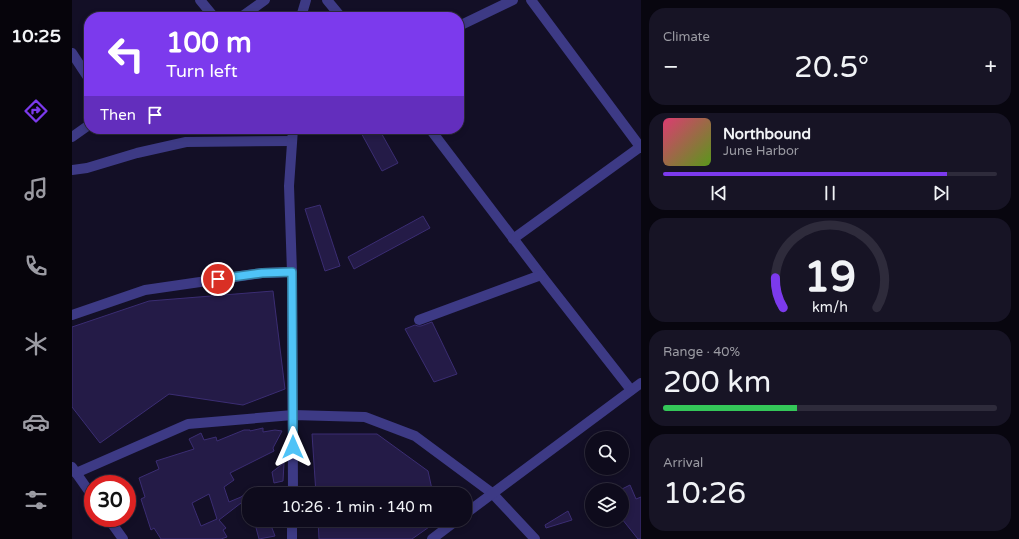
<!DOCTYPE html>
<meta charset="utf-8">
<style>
:root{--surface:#0e0b1c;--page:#171425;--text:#f1f3f6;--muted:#9b9ba3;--line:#2e2b3b;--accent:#7c3aed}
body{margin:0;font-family:"Varela Round",sans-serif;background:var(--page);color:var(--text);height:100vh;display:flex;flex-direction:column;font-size:15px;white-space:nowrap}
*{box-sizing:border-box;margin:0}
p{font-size:13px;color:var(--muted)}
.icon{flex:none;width:22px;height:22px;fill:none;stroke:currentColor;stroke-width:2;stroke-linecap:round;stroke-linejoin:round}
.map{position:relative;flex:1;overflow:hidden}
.sheet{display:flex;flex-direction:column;gap:8px;padding:8px;background:#08060f;width:378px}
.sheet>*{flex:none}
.top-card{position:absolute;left:12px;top:12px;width:380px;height:122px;border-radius:16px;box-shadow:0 2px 6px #0003,0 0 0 1px var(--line);background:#7c3aed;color:#fff;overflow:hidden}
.fabs{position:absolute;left:513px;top:431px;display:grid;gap:8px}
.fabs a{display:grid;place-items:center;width:44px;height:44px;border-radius:50%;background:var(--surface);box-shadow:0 2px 6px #0003,0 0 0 1px var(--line);font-size:20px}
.speed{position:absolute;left:12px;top:475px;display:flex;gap:8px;font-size:20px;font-weight:700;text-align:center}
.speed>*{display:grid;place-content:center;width:52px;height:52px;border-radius:50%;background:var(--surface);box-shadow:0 2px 6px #0003,0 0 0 1px var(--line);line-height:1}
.speed .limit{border:6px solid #d22;background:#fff;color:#111}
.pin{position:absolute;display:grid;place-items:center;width:34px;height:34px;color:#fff;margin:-17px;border:2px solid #fff;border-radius:50%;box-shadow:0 1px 4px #0007}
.me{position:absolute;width:44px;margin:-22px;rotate:0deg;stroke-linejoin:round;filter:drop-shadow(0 0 3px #0008)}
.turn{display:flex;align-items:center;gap:14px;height:84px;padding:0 16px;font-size:18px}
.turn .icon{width:52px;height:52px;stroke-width:2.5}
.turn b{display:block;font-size:28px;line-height:34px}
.then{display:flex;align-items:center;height:38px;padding:0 16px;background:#0003;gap:8px;font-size:15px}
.big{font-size:30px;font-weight:600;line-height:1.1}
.sheet .card{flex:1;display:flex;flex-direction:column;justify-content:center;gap:6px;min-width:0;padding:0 14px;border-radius:16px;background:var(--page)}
.sheet .dial{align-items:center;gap:0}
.dial svg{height:104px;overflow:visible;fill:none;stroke:var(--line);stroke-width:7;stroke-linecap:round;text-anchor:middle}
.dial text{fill:var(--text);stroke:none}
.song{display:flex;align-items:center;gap:12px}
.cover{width:48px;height:48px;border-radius:6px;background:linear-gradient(135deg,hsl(340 70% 55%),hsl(90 70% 35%))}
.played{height:4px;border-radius:2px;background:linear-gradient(90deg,var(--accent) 85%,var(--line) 85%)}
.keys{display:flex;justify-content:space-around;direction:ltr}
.heat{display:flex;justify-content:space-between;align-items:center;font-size:22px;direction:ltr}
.charge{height:6px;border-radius:3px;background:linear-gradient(90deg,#34c759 40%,var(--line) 0)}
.trip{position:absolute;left:170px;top:487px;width:230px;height:40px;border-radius:16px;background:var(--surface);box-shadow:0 2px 6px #0003,0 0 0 1px var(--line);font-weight:600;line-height:40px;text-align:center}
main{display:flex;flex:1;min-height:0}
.tabs{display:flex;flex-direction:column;width:72px;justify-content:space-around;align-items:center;background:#06040b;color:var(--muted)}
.tabs .icon{width:28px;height:28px}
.tabs .selected{color:var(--accent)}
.tabs b{font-size:18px;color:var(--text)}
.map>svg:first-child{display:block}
.building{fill:#241b47;stroke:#3b2d73;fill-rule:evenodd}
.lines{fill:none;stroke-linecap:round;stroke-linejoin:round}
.minor{stroke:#3d3a85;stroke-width:10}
.route-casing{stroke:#337fa1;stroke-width:10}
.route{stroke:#4fc3f7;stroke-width:7}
</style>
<main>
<nav class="tabs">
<b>10:25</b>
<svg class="icon selected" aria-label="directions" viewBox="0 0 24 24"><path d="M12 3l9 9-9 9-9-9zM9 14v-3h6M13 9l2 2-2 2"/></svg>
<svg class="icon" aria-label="music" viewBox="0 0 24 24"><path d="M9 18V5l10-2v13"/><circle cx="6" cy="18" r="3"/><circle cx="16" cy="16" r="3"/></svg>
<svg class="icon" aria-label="phone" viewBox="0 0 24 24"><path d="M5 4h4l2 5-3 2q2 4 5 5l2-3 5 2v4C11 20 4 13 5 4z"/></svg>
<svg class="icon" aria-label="climate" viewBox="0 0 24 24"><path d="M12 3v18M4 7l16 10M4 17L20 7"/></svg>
<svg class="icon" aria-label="car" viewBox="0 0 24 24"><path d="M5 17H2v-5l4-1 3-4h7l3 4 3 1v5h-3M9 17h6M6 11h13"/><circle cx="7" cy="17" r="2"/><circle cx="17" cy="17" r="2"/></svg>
<svg class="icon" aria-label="filters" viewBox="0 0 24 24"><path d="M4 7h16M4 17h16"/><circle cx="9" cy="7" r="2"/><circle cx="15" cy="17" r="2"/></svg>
</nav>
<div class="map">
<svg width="569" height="539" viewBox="0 0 569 539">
<rect width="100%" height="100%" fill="#130f26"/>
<g class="building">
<path d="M287,129H307L326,163L310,171Z"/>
<path d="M248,205L268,266L253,271L233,209Z"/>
<path d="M351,216L358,228L282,269L276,257Z"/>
<path d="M201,291L213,389L171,405L97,394L28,443L0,407V327L77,301Z"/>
<path d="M360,322L385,374L362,382L333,329L343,325L346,326H349Z"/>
<path d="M191,428V432L203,430L210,431L201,448L202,451L158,473L162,480L152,487L157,502L169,497L177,491V522H174L169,503L147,520L154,528L151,530L155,537L149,539H89L82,528L79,530L69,499L73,497L67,478L87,469L84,461L122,449L117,439L129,433L132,440L144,437L145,441L172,430H178V431ZM137,494L145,519L129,526L120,503Z"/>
<path d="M240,434H305L356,471L361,494H244Z"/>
<path d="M212,463L211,481L202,483L200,472Z"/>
<path d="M558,485L564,499L569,497V539H566L550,519V512L556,510L550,489Z"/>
<path d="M496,511L500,520L474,528L473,525Z"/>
<path d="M197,520L203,536L187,539L183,524Z"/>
<path d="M246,520H367L340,539H247Z"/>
</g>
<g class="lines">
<g class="minor">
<path d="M128,0L142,17"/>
<path d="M255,0L269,17"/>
<path d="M459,0L569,148"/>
<path d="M169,17L193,0"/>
<path d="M229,17L234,0"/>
<path d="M387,26L441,0"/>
<path d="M0,53L17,79"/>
<path d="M358,129L469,275L559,390"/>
<path d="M0,137L17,125"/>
<path d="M0,170L15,168L65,153L114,142L220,141"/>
<path d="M441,239L568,147"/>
<path d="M0,315L73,290L190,273L220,272"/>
<path d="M347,320L469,275"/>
<path d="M0,467L21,497"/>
<path d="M4,473L116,424L221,415L293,417L343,436L420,493L463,539"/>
<path d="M221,494L220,272L217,186L221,129"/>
<path d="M393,514L569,383"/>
<path d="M36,518L51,539"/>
<path d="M220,539V520"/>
<path d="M360,539L385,520"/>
</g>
</g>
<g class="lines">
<defs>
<path id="route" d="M146,279L190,273L220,272L221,447"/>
</defs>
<use href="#route" class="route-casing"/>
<use href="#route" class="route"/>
</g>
</svg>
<div class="fabs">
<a><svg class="icon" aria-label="search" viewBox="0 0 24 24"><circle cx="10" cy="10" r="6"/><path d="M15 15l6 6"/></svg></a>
<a><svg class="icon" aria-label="layers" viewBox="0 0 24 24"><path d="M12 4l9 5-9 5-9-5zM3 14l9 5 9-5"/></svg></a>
</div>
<div class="speed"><div class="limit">30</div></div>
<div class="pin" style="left:146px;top:279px;background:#d93025"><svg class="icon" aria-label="arrive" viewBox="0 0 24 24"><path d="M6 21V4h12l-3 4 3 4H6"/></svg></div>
<svg class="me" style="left:221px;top:447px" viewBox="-20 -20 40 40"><path d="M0-17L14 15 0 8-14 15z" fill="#4fc3f7" stroke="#fff" stroke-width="4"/></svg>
<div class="trip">10:26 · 1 min · 140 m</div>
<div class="top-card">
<div class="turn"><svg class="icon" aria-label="left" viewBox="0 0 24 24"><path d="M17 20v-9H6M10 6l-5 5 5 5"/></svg><div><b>100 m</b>Turn left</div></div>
<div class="then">Then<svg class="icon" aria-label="arrive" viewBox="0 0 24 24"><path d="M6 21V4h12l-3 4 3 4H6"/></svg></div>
</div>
</div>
<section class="sheet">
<div class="card"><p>Climate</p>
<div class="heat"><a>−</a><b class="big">20.5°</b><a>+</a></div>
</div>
<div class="card">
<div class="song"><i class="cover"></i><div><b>Northbound</b><p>June Harbor</p></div></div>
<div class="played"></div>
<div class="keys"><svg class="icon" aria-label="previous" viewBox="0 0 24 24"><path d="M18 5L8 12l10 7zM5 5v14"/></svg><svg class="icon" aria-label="pause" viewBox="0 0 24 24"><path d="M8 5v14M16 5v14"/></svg><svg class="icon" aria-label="next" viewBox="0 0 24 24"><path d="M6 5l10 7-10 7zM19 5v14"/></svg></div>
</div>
<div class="card dial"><svg viewBox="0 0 100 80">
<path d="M14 69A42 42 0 1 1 86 69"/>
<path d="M14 69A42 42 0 0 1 8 46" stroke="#7c3aed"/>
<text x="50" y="56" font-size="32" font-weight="700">19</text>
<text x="50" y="72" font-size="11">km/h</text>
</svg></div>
<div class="card"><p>Range · 40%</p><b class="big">200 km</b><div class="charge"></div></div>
<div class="card"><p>Arrival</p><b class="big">10:26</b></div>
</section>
</main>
